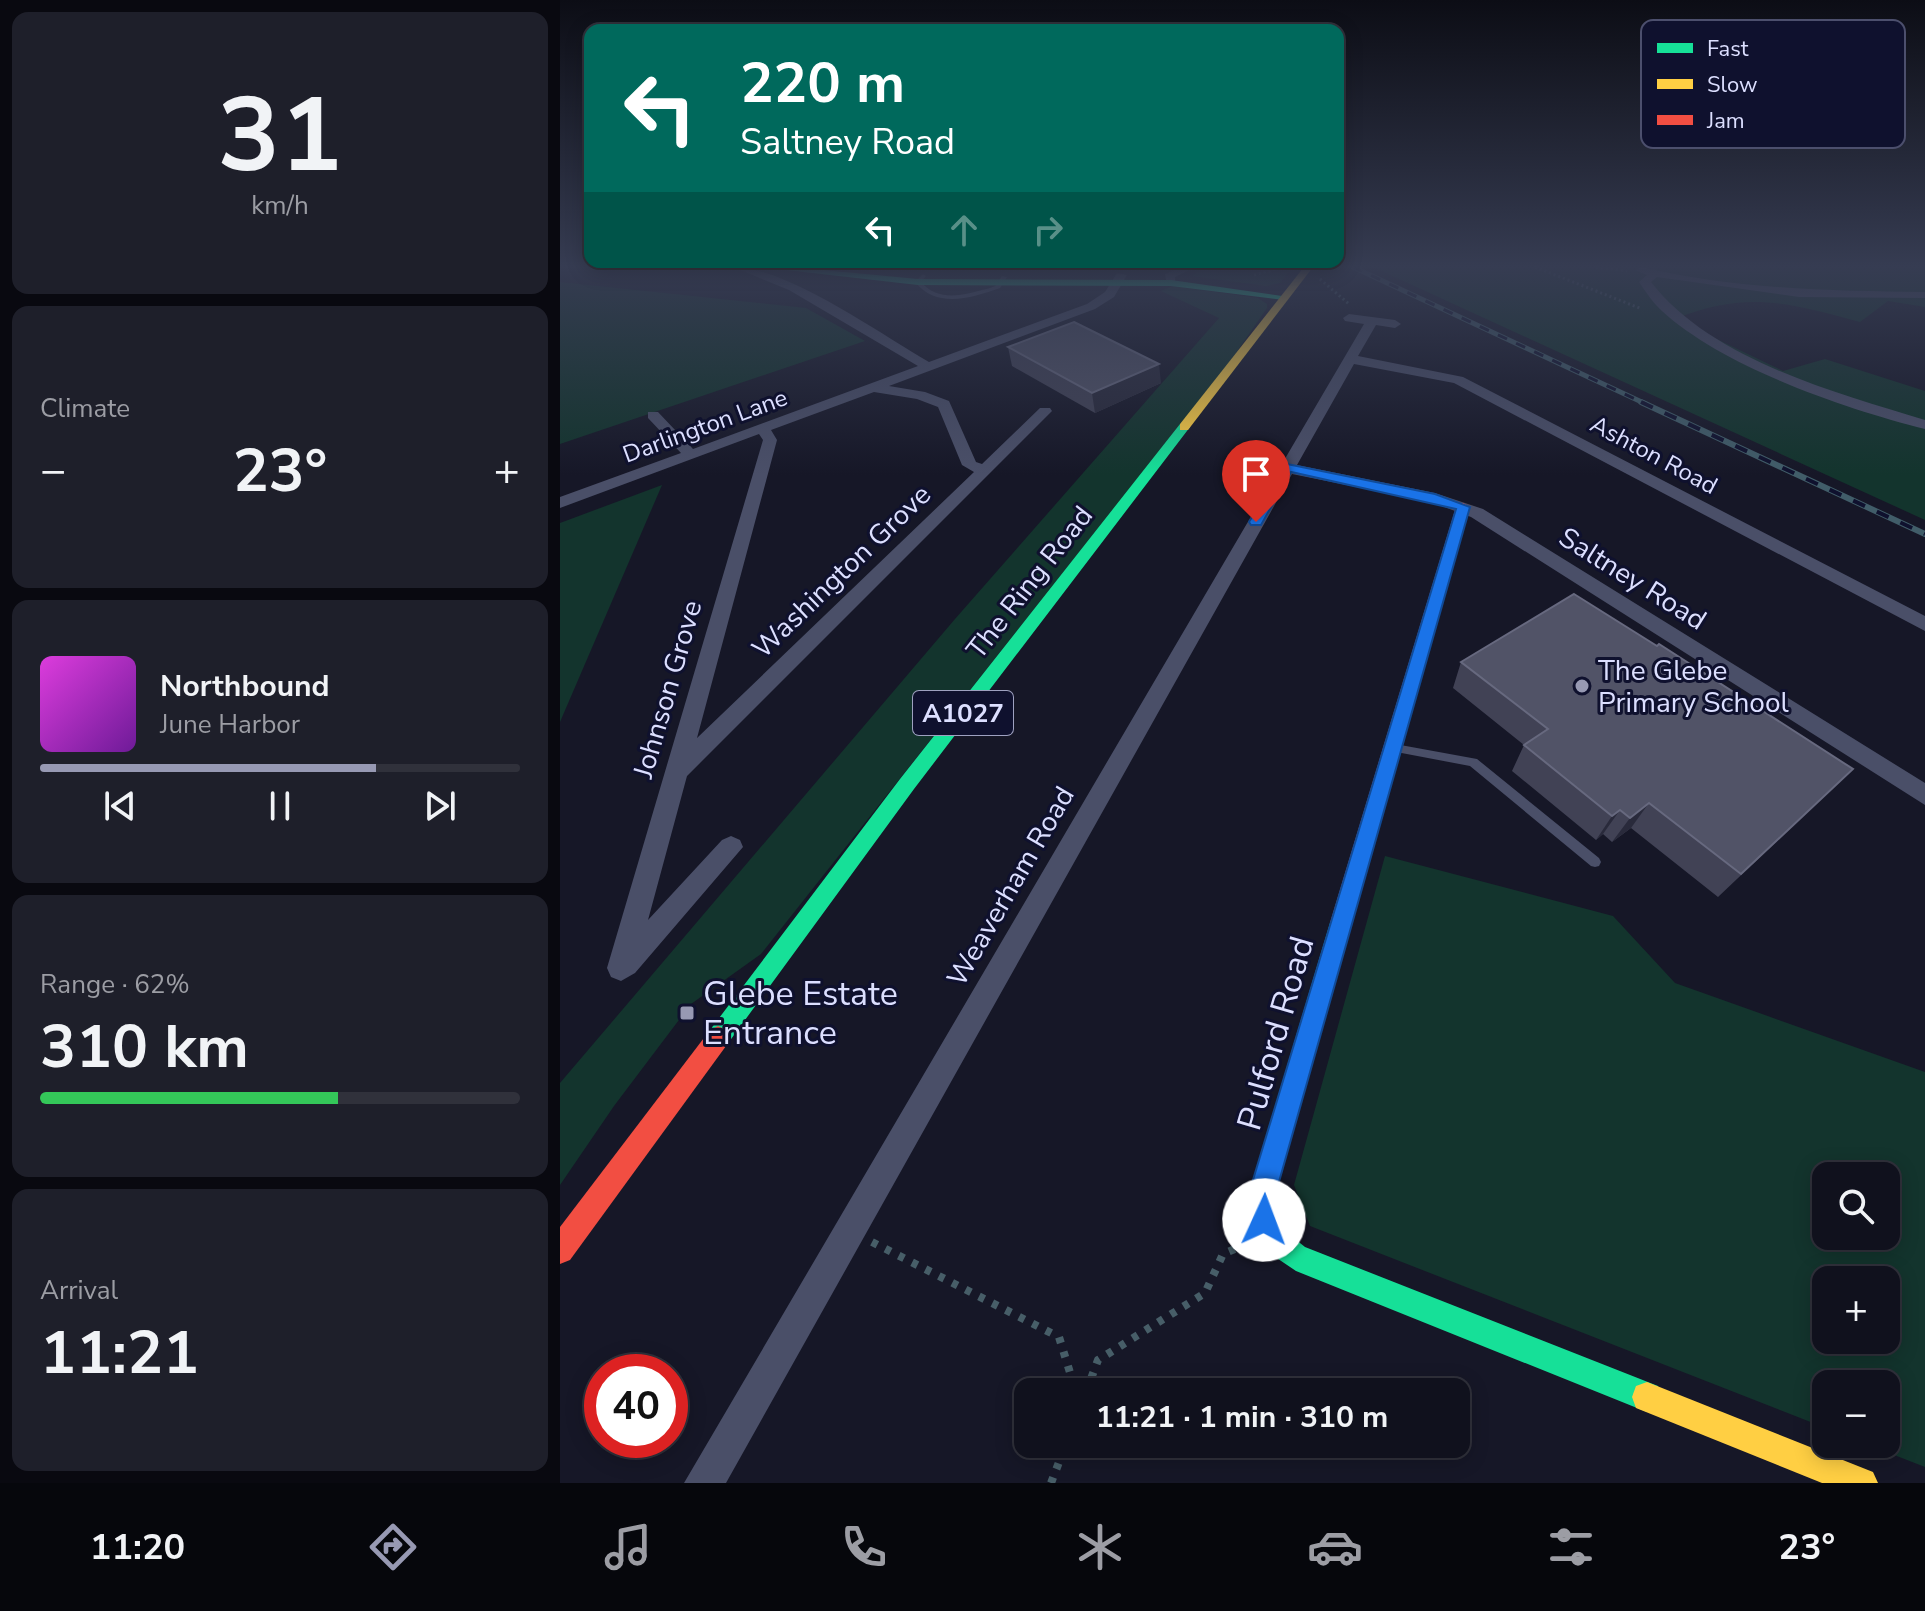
<!DOCTYPE html>
<meta charset="utf-8">
<style>
:root{--surface:#10111d;--page:#1e1f2a;--text:#f1f3f6;--muted:#9c9da4;--line:#30313b;--accent:#9799b3}
body{margin:0;font-family:"Nunito Sans",sans-serif;background:var(--page);color:var(--text);height:100vh;display:flex;flex-direction:column;font-size:30px;white-space:nowrap}
*{box-sizing:border-box;margin:0}
p{font-size:26px;color:var(--muted)}
.icon{flex:none;width:44px;height:44px;fill:none;stroke:currentColor;stroke-width:2;stroke-linecap:round;stroke-linejoin:round}
.map{position:relative;flex:1;overflow:hidden}
.drawer{display:flex;flex-direction:column;gap:12px;padding:12px;background:#090910;width:560px}
.drawer>*{flex:none}
.top-card{position:absolute;left:24px;top:24px;width:760px;height:244px;border-radius:16px;box-shadow:0 4px 20px #0003,0 0 0 2px var(--line);background:#00695c;color:#fff;overflow:hidden}
.tools{position:absolute;left:1252px;top:1162px;display:grid;gap:16px}
.tools a{display:grid;place-items:center;width:88px;height:88px;border-radius:16px;background:var(--surface);box-shadow:0 4px 20px #0003,0 0 0 2px var(--line);font-size:40px}
.speed{position:absolute;left:24px;top:1354px;display:flex;gap:16px;font-size:40px;font-weight:700;text-align:center}
.speed>*{display:grid;place-content:center;width:104px;height:104px;border-radius:50%;background:var(--surface);box-shadow:0 4px 20px #0003,0 0 0 2px var(--line);line-height:1}
.speed .limit{border:12px solid #d22;background:#fff;color:#111}
.pin{position:absolute;display:grid;place-items:center;width:68px;height:68px;color:#fff;margin:-82px -34px;border-radius:50% 50% 50% 0;rotate:-45deg;box-shadow:0 0 8px #0007}
.pin .icon{rotate:45deg}
.me{position:absolute;width:88px;margin:-44px;rotate:2deg;stroke-linejoin:round;filter:drop-shadow(0 0 6px #0008)}
.turn{display:flex;align-items:center;gap:28px;height:168px;padding:0 24px;font-size:36px}
.turn .icon{width:104px;height:104px;stroke-width:2.5}
.turn b{display:block;font-size:56px;line-height:68px}
.lanes{display:flex;align-items:center;height:76px;padding:0 24px;background:#0003;justify-content:center;gap:40px;direction:ltr}
.lanes .off{opacity:.35}
.big{font-size:60px;font-weight:700;line-height:1.1}
.drawer .widget{flex:1;display:flex;flex-direction:column;justify-content:center;gap:12px;min-width:0;padding:0 28px;border-radius:16px;background:var(--page)}
.drawer .dial{align-items:center;gap:0}
.dial b{font-size:104px;line-height:1}
.song{display:flex;align-items:center;gap:24px}
.cover{width:96px;height:96px;border-radius:12px;background:linear-gradient(135deg,hsl(300 70% 55%),hsl(280 70% 35%))}
.played{height:8px;border-radius:4px;background:linear-gradient(90deg,var(--accent) 70%,var(--line) 70%)}
.keys{display:flex;justify-content:space-around;direction:ltr}
.heat{display:flex;justify-content:space-between;align-items:center;font-size:44px;direction:ltr}
.charge{height:12px;border-radius:6px;background:linear-gradient(90deg,#34c759 62%,var(--line) 0)}
.trip{position:absolute;left:454px;top:1378px;width:456px;height:80px;border-radius:16px;background:var(--surface);box-shadow:0 4px 20px #0003,0 0 0 2px var(--line);font-weight:700;line-height:80px;text-align:center}
.menu{display:flex;height:128px;justify-content:space-around;align-items:center;background:#06070c;color:var(--muted)}
.menu .icon{width:56px;height:56px}
.menu .current{color:var(--accent)}
.menu b{font-size:36px;color:var(--text)}
main{display:flex;flex:1;min-height:0}
.map>svg:first-child{display:block}
.green{fill:#13342d;fill-rule:evenodd}
.lines{fill:none;stroke-linecap:round;stroke-linejoin:round}
.path-far1{stroke:#475e68;stroke-width:3;stroke-dasharray:2 3;stroke-linecap:butt}
.path{stroke:#475e68;stroke-width:8;stroke-dasharray:6 9;stroke-linecap:butt}
.lane{fill:#4a4f68;fill-rule:evenodd}
.street{fill:#4a4f68;fill-rule:evenodd}
.fast{fill:#16e098;fill-rule:evenodd}
.slow{fill:#ffcf43;fill-rule:evenodd}
.jam{fill:#f24e42;fill-rule:evenodd}
.rail-far1-casing{stroke:#415d69;stroke-width:5}
.rail-casing{stroke:#415d69;stroke-width:6}
.rail-far1{stroke:#0f112e;stroke-width:3;stroke-dasharray:10;stroke-linecap:butt}
.rail{stroke:#0f112e;stroke-width:4;stroke-dasharray:13;stroke-linecap:butt}
.wall{fill:#414255}
.shaded-wall{fill:#292a3b}
.building{fill:#515367;stroke:#67697f;stroke-width:2}
.route{fill:#1a73e8;stroke:#114b97;stroke-width:2}
.poi-dot{fill:#9799b3;stroke:#0f112e;stroke-width:3}
.labels{text-anchor:middle;stroke-width:6;stroke-linejoin:round;paint-order:stroke}
.far-street-label{font-size:24px;fill:#dcdfff;stroke:#0f112e}
.shield{fill:#0f112e;stroke:#9ea1c0;stroke-width:2}
.shield-label{font-size:26px;font-weight:bold;fill:#dcdfff}
.street-label{font-size:28px;fill:#dcdfff;stroke:#0f112e}
.poi-label{font-size:28px;fill:#dcdfff;stroke:#0f112e;text-anchor:start}
.near-poi-label{font-size:34px;fill:#dcdfff;stroke:#0f112e;text-anchor:start}
.near-street-label{font-size:34px;fill:#dcdfff;stroke:#0f112e}
.key{fill:#0f112e;stroke:#4c4f6d;stroke-width:2}
.key-label{font-size:22px;fill:#dcdfff}
</style>
<main>
<section class="drawer">
<div class="widget dial"><b>31</b><p>km/h</p></div>
<div class="widget"><p>Climate</p>
<div class="heat"><a>−</a><b class="big">23°</b><a>+</a></div>
</div>
<div class="widget">
<div class="song"><i class="cover"></i><div><b>Northbound</b><p>June Harbor</p></div></div>
<div class="played"></div>
<div class="keys"><svg class="icon" aria-label="previous" viewBox="0 0 24 24"><path d="M18 5L8 12l10 7zM5 5v14"/></svg><svg class="icon" aria-label="pause" viewBox="0 0 24 24"><path d="M8 5v14M16 5v14"/></svg><svg class="icon" aria-label="next" viewBox="0 0 24 24"><path d="M6 5l10 7-10 7zM19 5v14"/></svg></div>
</div>
<div class="widget"><p>Range · 62%</p><b class="big">310 km</b><div class="charge"></div></div>
<div class="widget"><p>Arrival</p><b class="big">11:21</b></div>
</section>
<div class="map">
<svg width="1365" height="1483" viewBox="0 0 1365 1483">
<rect width="100%" height="100%" fill="#161727"/>
<g class="green">
<path d="M644,267H733L720,283L706,286L632,276Z"/>
<path d="M813,267H1365V307L1328,301L1300,322C1230,303 1186,290 1115,319L1223,371L1265,359L1365,391V520Z"/>
<path d="M0,282L246,308L305,341L0,444Z"/>
<path d="M612,286L698,298L707,304V308L669,363L201,954L131,1004L54,1106L0,1185V1083L395,619L659,318L601,291Z"/>
<path d="M102,485L0,722V523Z"/>
<path d="M825,856L1053,916L1115,983L1365,1072V1467L1306,1444H1326V1384H1266V1428L750,1226L734,1185ZM1326,1176V1236H1266V1176ZM1326,1280V1340H1266V1280Z"/>
</g>
<g class="lines">
<g class="path-far1">
<path d="M975,267L1082,309"/>
<path d="M1036,267L1067,271"/>
<path d="M694,275L723,267"/>
<path d="M760,279L789,304"/>
</g>
<g class="path">
<path d="M312,1242L499,1337L516,1392"/>
<path d="M526,1392L538,1360L645,1293L663,1254L677,1248"/>
<path d="M491,1483L506,1444"/>
</g>
<g class="lane">
<path d="M363,274L366,276L361,282C377,301 401,296 422,290C423,290 434,287 435,286C437,285 440,278 442,276L447,277L440,288C411,298 377,309 355,282Z"/>
<path d="M835,744L917,759L1039,858L1041,862L1039,866L1035,867L1031,866L910,766L831,751L829,748L831,745Z"/>
</g>
<g class="street">
<path d="M173,267C227,267 320,334 369,362L527,304L545,292L557,273L567,275L554,297L535,309L329,386L365,392L389,401L416,462L422,464L480,408H490L492,411L127,776L88,920L162,840L171,836L180,840L183,847L75,973L61,981L51,977L47,968L203,440L199,434L0,508V497L121,453L88,418V412H98L133,449L358,366L229,290ZM314,392L357,399L378,407L402,465L414,472L137,738L217,440L211,430Z"/>
<path d="M622,267H636L615,277V285H607L605,274Z"/>
<path d="M1081,267C1175,289 1269,291 1365,292V298L1239,297L1097,277L1091,282C1152,360 1274,392 1365,420V429C1285,409 1163,367 1102,311C1093,303 1086,292 1079,282L1087,275L1075,270Z"/>
<path d="M789,314L835,320L841,324L835,328L816,325L798,356L903,377L1365,616V631L894,383L794,364L737,465L875,493L923,509L1365,783V805L911,517L871,502L732,474L166,1483H124L804,324L785,321L783,318Z"/>
</g>
<g class="fast">
<path d="M200,267H231L358,279L611,280L729,297L724,300L611,286L358,285Z"/>
<path d="M620,424L630,427L354,789L166,1046L158,1050L150,1046L146,1038L150,1030L340,779Z"/>
<path d="M781,913L789,916L792,923L712,1203L720,1227L745,1247L1098,1386L1102,1397L1098,1408L1087,1412L736,1271L699,1246L686,1203L770,923L773,916Z"/>
</g>
<g class="slow">
<path d="M744,267H753L628,430H620V424Z"/>
<path d="M1087,1382L1313,1472L1318,1483H1262L1076,1408L1072,1397L1076,1386Z"/>
</g>
<g class="jam">
<path d="M903,503L910,507L792,923L789,930L781,933L773,930L770,923L896,507Z"/>
<path d="M158,1026L166,1030L170,1038L166,1046L10,1260L0,1264V1227L150,1030Z"/>
</g>
<defs>
<path id="rail-far1" d="M793,267L1086,404"/>
<path id="rail" d="M1081,402L1365,534"/>
</defs>
<use href="#rail-far1" class="rail-far1-casing"/>
<use href="#rail" class="rail-casing"/>
<use href="#rail-far1" class="rail-far1"/>
<use href="#rail" class="rail"/>
</g>
<g class="wall">
<path d="M448,347L601,383L535,413L452,366Z"/>
<path d="M901,662L1293,769L1158,897L1071,828L1052,842L1043,834L1036,840L952,771L964,745L893,688Z"/>
</g>
<g class="shaded-wall">
<path d="M599,364L601,383L535,413L532,393Z"/>
<path d="M1089,803L1071,828L1052,842L1070,818Z"/>
<path d="M1060,810L1043,834L1036,840L1052,816Z"/>
</g>
<g class="building">
<path d="M514,322L599,364L532,393L448,347Z"/>
<path d="M1014,594L1097,646L1099,644L1293,769L1181,874L1089,803L1070,818L1060,810L1052,816L964,745L988,729L901,662Z"/>
</g>
<linearGradient id="sky" x2="0" y2="1"><stop stop-color="#0c0d15"/><stop offset="0.56" stop-color="#363c52"/><stop offset="1" stop-color="#363c52" stop-opacity="0"/></linearGradient>
<rect width="1365" height="475" fill="url(#sky)"/>
<path class="route" d="M727,464L875,494L910,507L713,1203L718,1220L714,1229L704,1233L694,1229L686,1203L896,509L731,472L701,525H691L689,522L721,468Z"/>
<g class="poi-dot">
<circle cx="1022" cy="686" r="8"/>
<rect x="119" y="1005" width="16" height="16" rx="4"/>
</g>
<g class="labels">
<g class="far-street-label">
<text transform="translate(145 426) rotate(-20)" y="8">Darlington Lane</text>
<text transform="translate(1094 455) rotate(28)" y="8">Ashton Road</text>
</g>
<rect class="shield" x="353" y="691" width="100" height="44" rx="6"/>
<g class="shield-label">
<text x="403" y="722">A1027</text>
</g>
<g class="street-label">
<text transform="translate(281 571) rotate(-44)" y="10">Washington Grove</text>
<text transform="translate(1073 578) rotate(32)" y="10">Saltney Road</text>
<text transform="translate(469 582) rotate(-52)" y="10">The Ring Road</text>
<text transform="translate(107 689) rotate(-74)" y="10">Johnson Grove</text>
<text transform="translate(450 886) rotate(-60)" y="10">Weaverham Road</text>
</g>
<g class="poi-label">
<text x="1038" y="680">The Glebe<tspan x="1038" dy="32">Primary School</tspan></text>
</g>
<g class="near-poi-label">
<text x="143" y="1005">Glebe Estate<tspan x="143" dy="39">Entrance</tspan></text>
</g>
<g class="near-street-label">
<text transform="translate(715 1033) rotate(-74)" y="12">Pulford Road</text>
</g>
</g>
<rect x="1081" y="20" width="264" height="128" rx="12" class="key"/>
<rect x="1097" y="43" width="36" height="10" fill="#16e098"/>
<rect x="1097" y="79" width="36" height="10" fill="#ffcf43"/>
<rect x="1097" y="115" width="36" height="10" fill="#f24e42"/>
<g class="key-label">
<text x="1147" y="56">Fast</text>
<text x="1147" y="92">Slow</text>
<text x="1147" y="128">Jam</text>
</g>
</svg>
<div class="tools">
<a><svg class="icon" aria-label="search" viewBox="0 0 24 24"><circle cx="10" cy="10" r="6"/><path d="M15 15l6 6"/></svg></a>
<a>+</a>
<a>−</a>
</div>
<div class="speed"><div class="limit">40</div></div>
<div class="pin" style="left:696px;top:522px;background:#d93025"><svg class="icon" aria-label="arrive" viewBox="0 0 24 24"><path d="M6 21V4h12l-3 4 3 4H6"/></svg></div>
<svg class="me" style="left:704px;top:1220px" viewBox="-20 -20 40 40"><circle r="19" fill="#fff"/><path d="M0-13L10 11 0 6-10 11z" fill="#1a73e8"/></svg>
<div class="trip">11:21 · 1 min · 310 m</div>
<div class="top-card">
<div class="turn"><svg class="icon" aria-label="left" viewBox="0 0 24 24"><path d="M17 20v-9H6M10 6l-5 5 5 5"/></svg><div><b>220 m</b>Saltney Road</div></div>
<div class="lanes"><svg class="icon" aria-label="left" viewBox="0 0 24 24"><path d="M17 20v-9H6M10 6l-5 5 5 5"/></svg><svg class="icon off" aria-label="ahead" viewBox="0 0 24 24"><path d="M12 20V5M6 11l6-6 6 6"/></svg><svg class="icon off" aria-label="right" viewBox="0 0 24 24"><path d="M7 20v-9h11M14 6l5 5-5 5"/></svg></div>
</div>
</div>
</main>
<nav class="menu">
<b>11:20</b>
<svg class="icon current" aria-label="directions" viewBox="0 0 24 24"><path d="M12 3l9 9-9 9-9-9zM9 14v-3h6M13 9l2 2-2 2"/></svg>
<svg class="icon" aria-label="music" viewBox="0 0 24 24"><path d="M9 18V5l10-2v13"/><circle cx="6" cy="18" r="3"/><circle cx="16" cy="16" r="3"/></svg>
<svg class="icon" aria-label="phone" viewBox="0 0 24 24"><path d="M5 4h4l2 5-3 2q2 4 5 5l2-3 5 2v4C11 20 4 13 5 4z"/></svg>
<svg class="icon" aria-label="climate" viewBox="0 0 24 24"><path d="M12 3v18M4 7l16 10M4 17L20 7"/></svg>
<svg class="icon" aria-label="car" viewBox="0 0 24 24"><path d="M5 17H2v-5l4-1 3-4h7l3 4 3 1v5h-3M9 17h6M6 11h13"/><circle cx="7" cy="17" r="2"/><circle cx="17" cy="17" r="2"/></svg>
<svg class="icon" aria-label="filters" viewBox="0 0 24 24"><path d="M4 7h16M4 17h16"/><circle cx="9" cy="7" r="2"/><circle cx="15" cy="17" r="2"/></svg>
<b>23°</b>
</nav>
